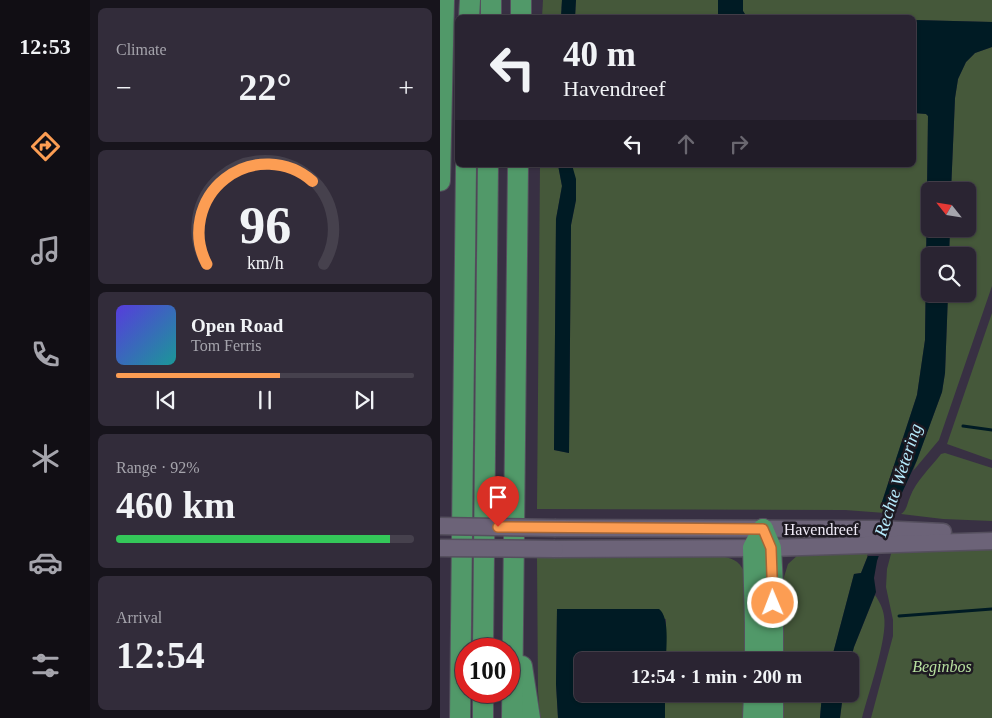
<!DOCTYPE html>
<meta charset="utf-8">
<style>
:root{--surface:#2a2432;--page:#322c3a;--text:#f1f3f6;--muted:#a5a4ac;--line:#46414d;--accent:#fc9d53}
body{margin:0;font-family:"Times New Roman",serif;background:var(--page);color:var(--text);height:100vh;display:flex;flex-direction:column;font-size:19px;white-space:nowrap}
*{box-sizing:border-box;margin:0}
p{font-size:16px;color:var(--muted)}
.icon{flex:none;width:28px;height:28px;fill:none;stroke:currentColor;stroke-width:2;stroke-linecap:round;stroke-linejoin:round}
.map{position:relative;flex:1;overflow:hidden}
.side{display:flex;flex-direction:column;gap:8px;padding:8px;background:#17141c;width:350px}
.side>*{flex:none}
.banner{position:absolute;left:15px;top:15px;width:461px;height:152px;border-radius:8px;box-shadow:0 1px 4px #0004,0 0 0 1px var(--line);background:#2a2432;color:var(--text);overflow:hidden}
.needle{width:32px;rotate:300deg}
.tools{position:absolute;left:481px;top:182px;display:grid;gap:10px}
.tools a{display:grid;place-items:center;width:55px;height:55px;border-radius:8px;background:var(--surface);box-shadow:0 1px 4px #0004,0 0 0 1px var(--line);font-size:25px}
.speed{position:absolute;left:15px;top:638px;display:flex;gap:10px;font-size:25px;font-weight:700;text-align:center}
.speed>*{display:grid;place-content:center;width:65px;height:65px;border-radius:50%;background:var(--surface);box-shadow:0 1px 4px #0004,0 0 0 1px var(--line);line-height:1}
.speed .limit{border:8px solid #d22;background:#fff;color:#111}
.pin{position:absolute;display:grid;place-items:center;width:42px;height:42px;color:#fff;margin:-51px -21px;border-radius:50% 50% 50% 0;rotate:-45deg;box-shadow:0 0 5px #0007}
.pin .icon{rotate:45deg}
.me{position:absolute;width:55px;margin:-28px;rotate:359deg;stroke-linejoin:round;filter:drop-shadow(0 0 4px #0008)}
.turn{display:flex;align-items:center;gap:18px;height:105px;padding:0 25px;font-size:22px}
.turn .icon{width:65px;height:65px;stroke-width:2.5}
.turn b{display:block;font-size:35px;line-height:42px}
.lanes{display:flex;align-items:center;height:48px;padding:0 25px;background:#0003;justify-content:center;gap:25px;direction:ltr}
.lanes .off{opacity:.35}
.big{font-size:38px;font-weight:600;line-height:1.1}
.side .widget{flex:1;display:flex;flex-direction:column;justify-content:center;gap:8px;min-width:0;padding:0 18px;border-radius:8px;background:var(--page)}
.side .dial{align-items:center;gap:0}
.dial svg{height:130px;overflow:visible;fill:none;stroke:var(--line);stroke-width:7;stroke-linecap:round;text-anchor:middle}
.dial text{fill:var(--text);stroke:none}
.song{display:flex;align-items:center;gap:15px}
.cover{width:60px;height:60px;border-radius:8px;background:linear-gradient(135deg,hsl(250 70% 55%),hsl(180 70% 35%))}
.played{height:5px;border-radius:2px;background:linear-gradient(90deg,var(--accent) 55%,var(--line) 55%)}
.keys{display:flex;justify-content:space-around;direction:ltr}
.heat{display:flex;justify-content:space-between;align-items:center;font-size:28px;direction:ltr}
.charge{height:8px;border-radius:4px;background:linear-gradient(90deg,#34c759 92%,var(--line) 0)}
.trip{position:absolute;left:134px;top:652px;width:285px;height:50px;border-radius:8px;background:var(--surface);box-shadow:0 1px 4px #0004,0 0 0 1px var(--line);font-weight:600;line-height:50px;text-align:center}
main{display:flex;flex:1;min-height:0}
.tab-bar{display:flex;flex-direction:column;width:90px;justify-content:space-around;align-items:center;background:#110e14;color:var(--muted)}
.tab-bar .icon{width:35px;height:35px}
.tab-bar .current{color:var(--accent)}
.tab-bar b{font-size:22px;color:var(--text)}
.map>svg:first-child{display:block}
.green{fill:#45583a}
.water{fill:#001b24}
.pier{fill:#383043}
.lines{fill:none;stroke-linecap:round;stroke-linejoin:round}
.stream{stroke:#001b24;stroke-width:3}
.secondary-casing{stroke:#554f5e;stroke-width:19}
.highway-casing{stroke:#554f5e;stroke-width:22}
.secondary{stroke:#6c6378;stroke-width:16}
.highway{stroke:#519969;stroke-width:20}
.secondary-bridge-casing{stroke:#554f5e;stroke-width:19;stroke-linecap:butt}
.secondary-bridge{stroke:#6c6378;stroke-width:16}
.route-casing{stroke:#a46636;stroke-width:12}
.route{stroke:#fc9d53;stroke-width:9}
.labels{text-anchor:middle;stroke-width:5;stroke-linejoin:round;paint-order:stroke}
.street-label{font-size:16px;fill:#efeaf6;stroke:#1e1a22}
.park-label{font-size:16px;font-style:italic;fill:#b7e09f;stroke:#1e1a22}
.water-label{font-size:18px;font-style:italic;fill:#b6ebfc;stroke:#1e1a22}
</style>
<main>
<nav class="tab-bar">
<b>12:53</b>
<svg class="icon current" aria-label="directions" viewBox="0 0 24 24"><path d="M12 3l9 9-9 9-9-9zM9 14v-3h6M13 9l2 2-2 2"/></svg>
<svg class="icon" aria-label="music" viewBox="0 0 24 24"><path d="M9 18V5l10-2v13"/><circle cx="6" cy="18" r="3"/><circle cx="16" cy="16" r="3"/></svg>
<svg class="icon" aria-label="phone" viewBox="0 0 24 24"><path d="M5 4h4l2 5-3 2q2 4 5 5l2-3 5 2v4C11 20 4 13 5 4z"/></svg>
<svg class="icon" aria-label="climate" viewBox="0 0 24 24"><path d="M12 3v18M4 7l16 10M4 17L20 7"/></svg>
<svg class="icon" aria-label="car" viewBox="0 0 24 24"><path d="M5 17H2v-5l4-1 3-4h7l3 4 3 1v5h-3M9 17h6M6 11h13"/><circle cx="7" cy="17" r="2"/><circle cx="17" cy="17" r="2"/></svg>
<svg class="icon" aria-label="filters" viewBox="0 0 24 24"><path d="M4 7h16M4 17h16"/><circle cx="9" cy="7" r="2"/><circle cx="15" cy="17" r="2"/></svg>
</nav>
<section class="side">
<div class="widget"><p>Climate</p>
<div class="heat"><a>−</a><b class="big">22°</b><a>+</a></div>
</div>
<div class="widget dial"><svg viewBox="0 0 100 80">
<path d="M14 69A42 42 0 1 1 86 69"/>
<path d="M14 69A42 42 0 0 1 79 18" stroke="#fc9d53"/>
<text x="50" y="56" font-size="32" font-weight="700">96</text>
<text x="50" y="72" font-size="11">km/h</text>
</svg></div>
<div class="widget">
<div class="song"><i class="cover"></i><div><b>Open Road</b><p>Tom Ferris</p></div></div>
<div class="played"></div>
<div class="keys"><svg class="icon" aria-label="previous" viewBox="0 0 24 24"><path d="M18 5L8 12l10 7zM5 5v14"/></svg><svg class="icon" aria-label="pause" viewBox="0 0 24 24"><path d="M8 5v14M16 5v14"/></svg><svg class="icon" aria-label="next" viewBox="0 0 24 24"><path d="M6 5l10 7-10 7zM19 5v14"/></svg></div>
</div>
<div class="widget"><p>Range · 92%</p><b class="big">460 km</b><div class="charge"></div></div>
<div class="widget"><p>Arrival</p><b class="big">12:54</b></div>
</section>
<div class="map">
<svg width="552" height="718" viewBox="0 0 552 718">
<rect width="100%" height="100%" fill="#383043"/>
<g class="green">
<path d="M103,0H122L121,17L102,18Z"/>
<path d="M136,0H278V17L135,18Z"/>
<path d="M303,0H552V22L474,20V18H307L303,11Z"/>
<path d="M552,47V286L499,440L473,471L502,392L505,373L508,294H528V256H509L510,229H528V191H511L515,98L518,79L526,62L535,53Z"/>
<path d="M474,113L486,114L488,116L485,340L477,395L441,505L445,507V513L405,510L97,509L100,165H118L122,186L116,219L114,450L129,453L131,225L136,200L132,165H474Z"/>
<path d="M552,313V460L507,444Z"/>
<path d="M505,453L552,468V521L503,519L461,514C467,510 467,504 470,497C476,481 491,467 501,454Z"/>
<path d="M552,549V718H431L453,636V620L446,587L447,569L452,550Z"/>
<path d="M430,550L421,573L414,574L391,661H342L344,577L348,564L359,554Z"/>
<path d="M280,556C298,559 302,564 307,580L305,661H226V619L117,609L116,684L118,718H100L98,691L97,557Z"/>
<path d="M435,595C439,601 443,608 444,616C448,638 428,694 422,718H400L403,694H410V662L414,647Z"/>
<path d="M225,694H304L303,718H225Z"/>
<path d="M342,694H382L380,718H341Z"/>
</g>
<g class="water">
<path d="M122,0H136L135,17H121Z"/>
<path d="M278,0H303V11L307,17H278Z"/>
<path d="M474,20L552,22V47L535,53L526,62L518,79L515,98L511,191H490V229H510L509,256H490V294H508L505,373L502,392L477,460L456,506L437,561L434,578L436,592L414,647L410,662L391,661L414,574L421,573L445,513V507L441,505L477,395L485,340L488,116L486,114L474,113Z"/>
<path d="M118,165H132L136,179V200L131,225L129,453L114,450L116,219L122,186Z"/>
<path d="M117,609H219C230,617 226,648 226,661H142V694H225V718H118L116,684Z"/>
<path d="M382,694H403L400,718H380Z"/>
</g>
<path class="pier" d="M458,507L442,556H427L444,508Z"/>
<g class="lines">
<g class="stream">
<path d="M523,426L552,430"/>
<path d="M459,616L552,609"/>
</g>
<defs>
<g id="secondary">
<path d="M116,528L437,529L503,532"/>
<path d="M115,549L331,548L552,541"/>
</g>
<g id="highway">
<path d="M29,18L30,0"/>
<path d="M51,18V0"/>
<path d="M81,18V0"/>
<path d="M0,181L4,0"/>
<path d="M323,529L331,548L333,586V661"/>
<path d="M43,649L48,165"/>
<path d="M315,661V624L313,548L323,529"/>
<path d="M82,666L90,718"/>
<path d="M20,718L26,165"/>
<path d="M43,718V691"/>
<path d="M72,718L78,165"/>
<path d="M313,718L314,694"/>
<path d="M333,718V694"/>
</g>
</defs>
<use href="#secondary" class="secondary-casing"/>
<use href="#highway" class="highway-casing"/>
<use href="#secondary" class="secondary"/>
<use href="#highway" class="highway"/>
<defs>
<g id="secondary-bridge">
<path d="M0,526L116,528"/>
<path d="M0,548L115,549"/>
</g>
</defs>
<use href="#secondary-bridge" class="secondary-bridge-casing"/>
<use href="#secondary-bridge" class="secondary-bridge"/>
</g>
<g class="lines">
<defs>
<path id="route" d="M58,527L323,529L331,548L333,603"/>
</defs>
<use href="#route" class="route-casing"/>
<use href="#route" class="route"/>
</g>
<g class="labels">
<g class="street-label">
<text x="381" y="535">Havendreef</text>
</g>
<g class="park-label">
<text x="502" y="672">Beginbos</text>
</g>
<g class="water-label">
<text transform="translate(458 480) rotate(-72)" y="6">Rechte Wetering</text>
</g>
</g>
</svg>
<div class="tools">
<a><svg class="needle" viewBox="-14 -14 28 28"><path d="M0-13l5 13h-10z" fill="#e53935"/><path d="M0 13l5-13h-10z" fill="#a5a4ac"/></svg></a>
<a><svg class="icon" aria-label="search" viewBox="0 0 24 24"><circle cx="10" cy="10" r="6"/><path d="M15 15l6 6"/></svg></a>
</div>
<div class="speed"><div class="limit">100</div></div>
<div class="pin" style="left:58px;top:527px;background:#d93025"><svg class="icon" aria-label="arrive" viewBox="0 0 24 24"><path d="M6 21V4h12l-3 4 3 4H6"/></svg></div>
<svg class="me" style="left:333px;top:603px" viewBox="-20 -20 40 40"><circle r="17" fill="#fc9d53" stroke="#fff" stroke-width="3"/><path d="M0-11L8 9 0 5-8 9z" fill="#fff"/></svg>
<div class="trip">12:54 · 1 min · 200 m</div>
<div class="banner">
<div class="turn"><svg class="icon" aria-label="left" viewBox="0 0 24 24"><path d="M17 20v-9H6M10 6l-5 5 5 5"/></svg><div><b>40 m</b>Havendreef</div></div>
<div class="lanes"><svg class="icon" aria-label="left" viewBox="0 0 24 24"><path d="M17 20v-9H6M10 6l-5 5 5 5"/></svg><svg class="icon off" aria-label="ahead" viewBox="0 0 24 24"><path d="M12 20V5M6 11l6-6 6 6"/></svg><svg class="icon off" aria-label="right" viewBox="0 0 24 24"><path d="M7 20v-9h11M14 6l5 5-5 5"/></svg></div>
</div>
</div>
</main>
